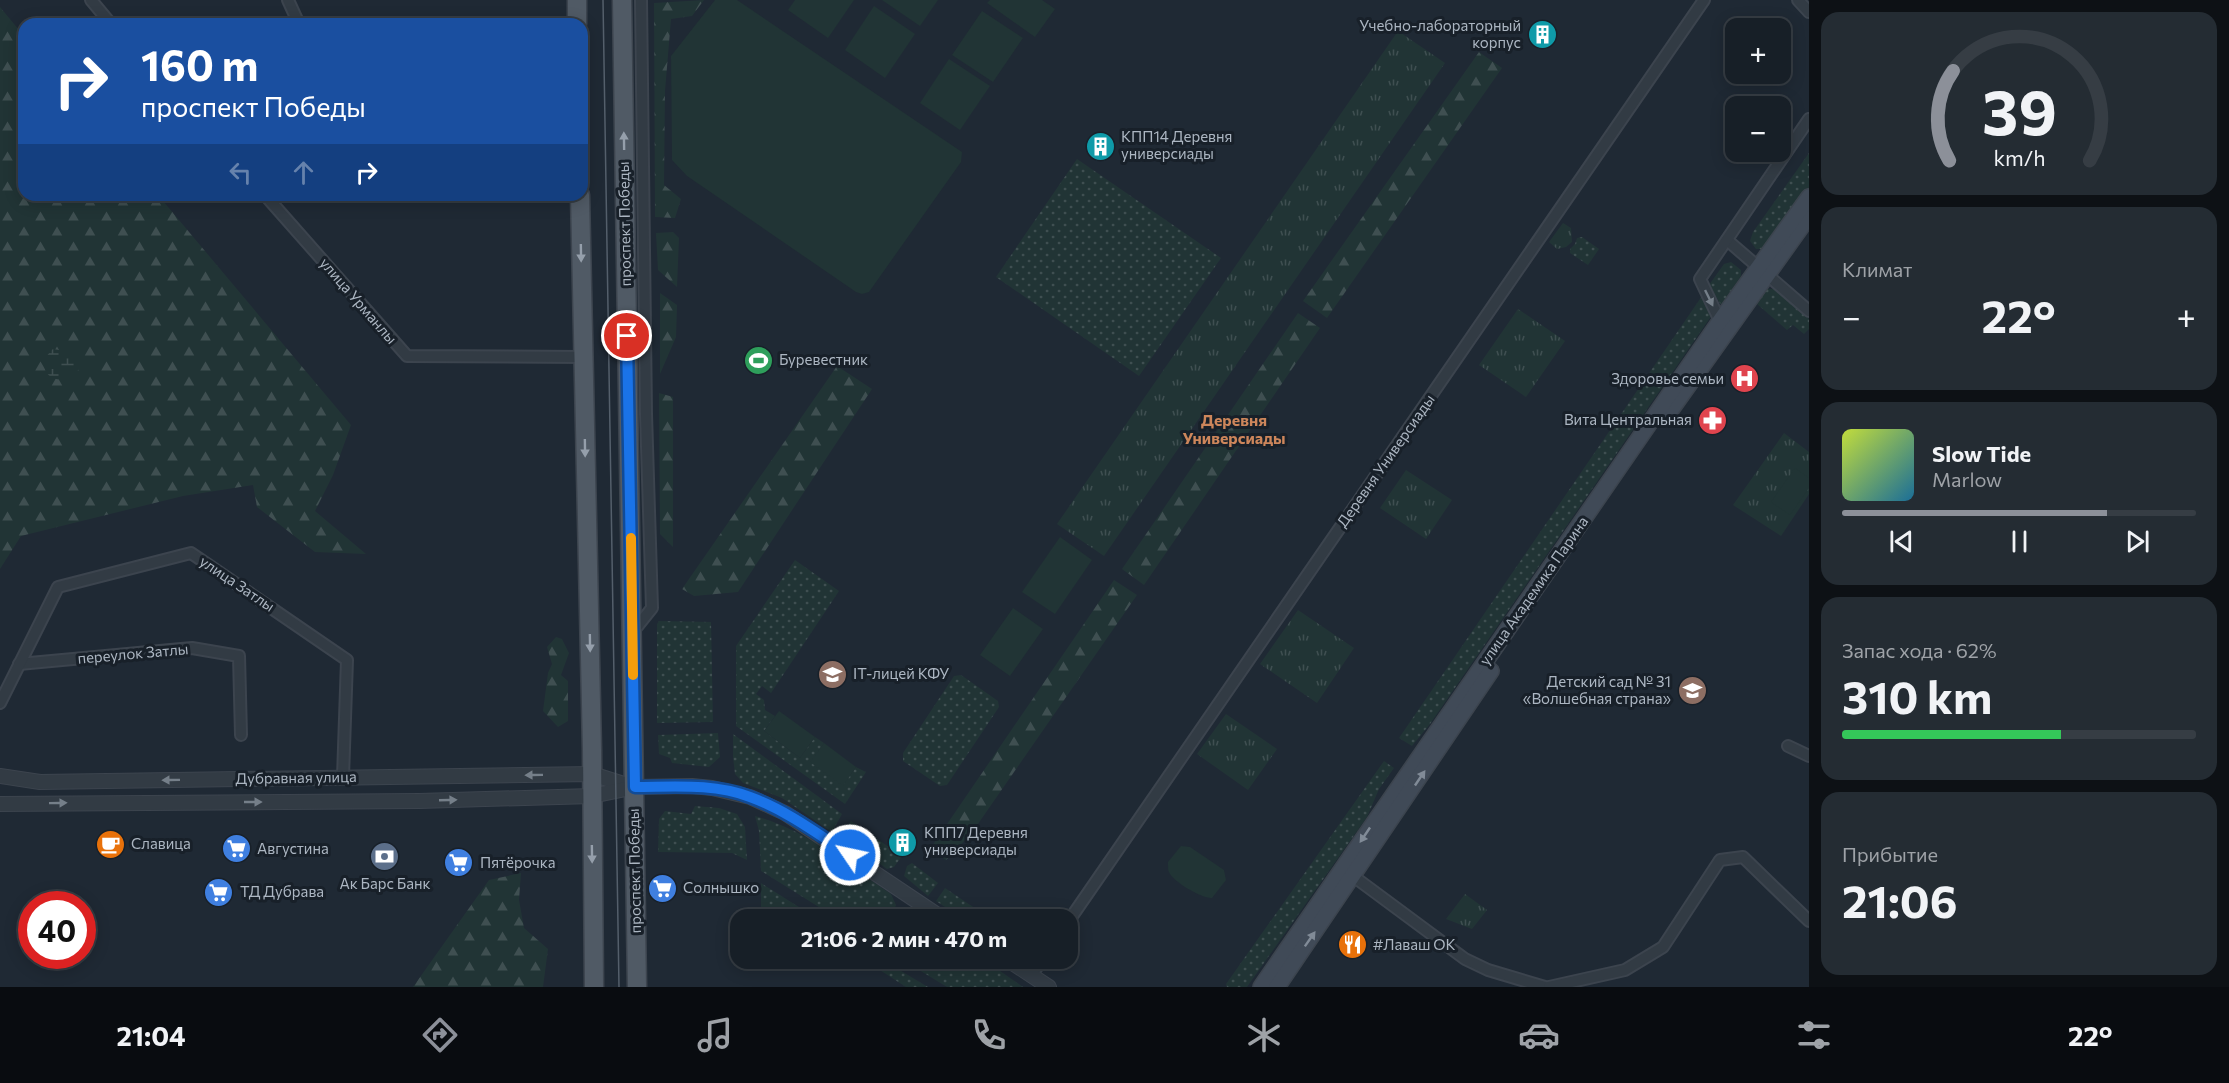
<!DOCTYPE html>
<html lang="ru">
<meta charset="utf-8">
<style>
:root{--surface:#171f27;--page:#242c33;--text:#f1f3f6;--muted:#9ea2a7;--line:#363d44;--accent:#8c9099}
body{margin:0;font-family:Commissioner,sans-serif;background:var(--page);color:var(--text);height:100vh;display:flex;flex-direction:column;font-size:22px;white-space:nowrap}
*{box-sizing:border-box;margin:0}
p{font-size:20px;color:var(--muted)}
.icon{flex:none;width:33px;height:33px;fill:none;stroke:currentColor;stroke-width:2;stroke-linecap:round;stroke-linejoin:round}
.map{position:relative;flex:1;overflow:hidden}
.side{display:flex;flex-direction:column;gap:12px;padding:12px;background:#0d1115;width:420px}
.side>*{flex:none}
.banner{position:absolute;left:18px;top:18px;width:570px;height:183px;border-radius:18px;box-shadow:0 3px 15px #0003,0 0 0 2px var(--line);background:#1a4fa0;color:#fff;overflow:hidden}
.fabs{position:absolute;left:1725px;top:18px;display:grid;gap:12px}
.fabs a{display:grid;place-items:center;width:66px;height:66px;border-radius:12px;background:var(--surface);box-shadow:0 3px 15px #0003,0 0 0 2px var(--line);font-size:30px}
.speed{position:absolute;left:18px;top:891px;display:flex;gap:12px;font-size:30px;font-weight:700;text-align:center}
.speed>*{display:grid;place-content:center;width:78px;height:78px;border-radius:50%;background:var(--surface);box-shadow:0 3px 15px #0003,0 0 0 2px var(--line);line-height:1}
.speed .limit{border:9px solid #d22;background:#fff;color:#111}
.pin{position:absolute;display:grid;place-items:center;width:51px;height:51px;color:#fff;margin:-26px;border:3px solid #fff;border-radius:50%;box-shadow:0 2px 6px #0007}
.me{position:absolute;width:66px;margin:-33px;rotate:304deg;stroke-linejoin:round;filter:drop-shadow(0 0 4px #0008)}
.turn{display:flex;align-items:center;gap:21px;height:126px;padding:0 24px;font-size:27px}
.turn .icon{width:78px;height:78px;stroke-width:2.5}
.turn b{display:block;font-size:42px;line-height:51px}
.lanes{display:flex;align-items:center;height:57px;padding:0 24px;background:#0003;justify-content:center;gap:30px;direction:ltr}
.lanes .off{opacity:.35}
.big{font-size:45px;font-weight:700;line-height:1.1}
.side .card{flex:1;display:flex;flex-direction:column;justify-content:center;gap:9px;min-width:0;padding:0 21px;border-radius:18px;background:var(--page)}
.side .dial{align-items:center;gap:0}
.dial svg{height:156px;overflow:visible;fill:none;stroke:var(--line);stroke-width:7;stroke-linecap:round;text-anchor:middle}
.dial text{fill:var(--text);stroke:none}
.song{display:flex;align-items:center;gap:18px}
.cover{width:72px;height:72px;border-radius:9px;background:linear-gradient(135deg,hsl(70 70% 55%),hsl(200 70% 35%))}
.played{height:6px;border-radius:3px;background:linear-gradient(90deg,var(--accent) 75%,var(--line) 75%)}
.keys{display:flex;justify-content:space-around;direction:ltr}
.heat{display:flex;justify-content:space-between;align-items:center;font-size:33px;direction:ltr}
.charge{height:9px;border-radius:4px;background:linear-gradient(90deg,#34c759 62%,var(--line) 0)}
.trip{position:absolute;left:730px;top:909px;width:348px;height:60px;border-radius:18px;background:var(--surface);box-shadow:0 3px 15px #0003,0 0 0 2px var(--line);font-weight:700;line-height:60px;text-align:center}
.menu{display:flex;height:96px;justify-content:space-around;align-items:center;background:#090c10;color:var(--muted)}
.menu .icon{width:42px;height:42px}
.menu .active{color:var(--accent)}
.menu b{font-size:27px;color:var(--text)}
main{display:flex;flex:1;min-height:0}
.map>svg:first-child{display:block}
.grass{fill:url(#grass-dots)}
.forest{fill:url(#forest-firs)}
.wetland{fill:url(#wetland-marsh)}
.park{fill:url(#park-tufts)}
.garden{fill:#213435}
.lines{fill:none;stroke-linecap:round;stroke-linejoin:round}
.minor-casing{stroke:#3c444e;stroke-width:14}
.tertiary-casing{stroke:#3c444e;stroke-width:16}
.secondary-casing{stroke:#3c444e;stroke-width:18}
.primary-casing{stroke:#3c444e;stroke-width:21}
.minor{stroke:#323b44;stroke-width:10}
.tertiary{stroke:#323b44;stroke-width:14}
.secondary{stroke:#404a57;stroke-width:15}
.primary{stroke:#505a65;stroke-width:18}
.tram{stroke:#545f6b;stroke-width:1.5}
.oneway{fill:#959fab}
.oneway2{fill:#757f89}
.oneway3{fill:#818b97}
.route-casing{stroke:#114b97;stroke-width:15}
.route{stroke:#1a73e8;stroke-width:10}
.slow{stroke:#f59e0b;stroke-width:10}
.labels{text-anchor:middle;stroke-width:6;stroke-linejoin:round;paint-order:stroke}
.poi-label{font-size:15px;fill:#acb6c2;stroke:#182029;text-anchor:start}
.street-label{font-size:15px;fill:#acb6c2;stroke:#182029}
.neighbourhood-label{font-size:16px;font-weight:bold;fill:#cd865b;stroke:#182029}
</style>
<main>
<div class="map">
<svg width="1809" height="987" viewBox="0 0 1809 987">
<defs>
<pattern id="grass-dots" width="8" height="8" patternUnits="userSpaceOnUse" patternTransform="scale(1.5)"><rect width="8" height="8" fill="#213435"/><path d="M2 2h.1M6 6h.1" fill="none" stroke="#3f4f51" stroke-width="1.8" stroke-linecap="round"/></pattern>
<pattern id="forest-firs" width="22" height="20" patternUnits="userSpaceOnUse" patternTransform="scale(1.5)"><rect width="22" height="20" fill="#213435"/><path d="M5 1l3.5 6h-7zM16 11l3.5 6h-7z" fill="#3f4f51"/></pattern>
<pattern id="wetland-marsh" width="20" height="14" patternUnits="userSpaceOnUse" patternTransform="scale(1.5)"><rect width="20" height="14" fill="#213435"/><path d="M1 5h8M5 5V1M11 12h8M15 12V8" fill="none" stroke="#3f4f51"/></pattern>
<pattern id="park-tufts" width="24" height="20" patternUnits="userSpaceOnUse" patternTransform="scale(1.5)"><rect width="24" height="20" fill="#213435"/><path d="M3 7l-1-3M5 7V3M7 7l1-3M15 17l-1-3M17 17v-4M19 17l1-3" fill="none" stroke="#3f4f51"/></pattern>
</defs>
<rect width="100%" height="100%" fill="#1f2934"/>
<g class="grass">
<path d="M1809,153V187L1763,249H1756L1750,241L1753,232Z"/>
<path d="M1077,159L1221,258L1139,376L996,277Z"/>
<path d="M1582,237L1599,249L1588,265L1570,253V249L1575,244L1577,238Z"/>
<path d="M1731,262L1741,270V276L1721,305L1709,285L1724,264Z"/>
<path d="M1767,289H1774L1809,319V329L1804,334L1793,325L1787,330L1757,304Z"/>
<path d="M1702,296L1712,315L1430,724L1412,746L1399,738Z"/>
<path d="M795,560L839,591L771,693L762,686L756,694L764,700L765,710L775,716L764,731L800,758L815,737L824,743L811,762L843,785L856,767L866,772L845,804L736,726V646Z"/>
<path d="M659,621L711,622L713,722L657,723V624Z"/>
<path d="M961,675L998,701L999,707L947,785L940,786L903,761V753L954,676Z"/>
<path d="M718,733L720,757L709,767L672,763L670,758L659,754L658,735Z"/>
<path d="M733,734L842,814L832,832L782,798L743,783L735,774L733,757Z"/>
<path d="M1384,761L1394,768L1379,789L1367,817L1247,987H1227L1226,984Z"/>
<path d="M695,806L719,808L737,814L745,827L747,860L732,853L658,852L659,819L665,811L691,814Z"/>
<path d="M755,816C806,830 848,865 891,894L896,905L891,919H838L761,871L759,831Z"/>
<path d="M851,821L902,856L894,867L887,869L845,839L843,832Z"/>
<path d="M912,863L938,883L928,896L904,876L907,866Z"/>
<path d="M761,883L818,919H761Z"/>
<path d="M945,888L991,919H963L936,901Z"/>
<path d="M874,958L881,959L928,987H906L872,965Z"/>
<path d="M901,959H983L1023,987H947Z"/>
</g>
<g class="forest">
<path d="M704,0L692,16L671,19L665,91L664,185L681,199L675,218L655,217L654,3Z"/>
<path d="M0,7L24,36V195H158L351,425L333,475L315,511L366,554L315,552L257,507L253,485L183,496L21,536L0,569Z"/>
<path d="M1479,52L1502,68L1327,318L1303,301Z"/>
<path d="M673,232L679,238L677,287L658,270L656,233Z"/>
<path d="M660,293L677,305L676,337L660,374Z"/>
<path d="M1298,313L1320,328L1144,585L1122,569Z"/>
<path d="M837,366L872,389L738,592L694,596L682,589Z"/>
<path d="M659,393L673,397V547L660,534Z"/>
<path d="M1114,580L1137,595L971,834L946,860L930,849Z"/>
<path d="M556,637L562,639L569,653L561,675L568,681V721L558,727L543,711L548,673L552,664L547,647Z"/>
<path d="M521,873L519,900L524,928L548,949L543,987H413L489,880Z"/>
</g>
<path class="wetland" d="M53,349L72,352L80,368C60,394 29,370 53,349Z"/>
<g class="park">
<path d="M1398,31L1445,63L1104,556L1057,524Z"/>
<path d="M1563,223L1571,228L1572,242L1566,247L1557,249L1549,242Z"/>
<path d="M1518,309L1565,341L1526,397L1479,365Z"/>
<path d="M1784,433L1809,452V494L1781,536L1733,505Z"/>
<path d="M1406,470L1452,500L1426,539L1380,508Z"/>
<path d="M1298,610L1354,648L1317,703L1260,664Z"/>
<path d="M1226,714L1277,749L1248,790L1197,754Z"/>
<path d="M1465,894L1487,910L1472,929L1446,919Z"/>
</g>
<g class="garden">
<path d="M715,0H737L962,152L961,162L869,292L862,294L856,292L687,176L672,160L671,56Z"/>
<path d="M795,0H854L828,38L788,10Z"/>
<path d="M882,0H938L920,26Z"/>
<path d="M990,0H1042L1055,9L1035,37L987,3Z"/>
<path d="M874,6L915,34L885,78L845,50Z"/>
<path d="M982,11L1023,38L993,82L952,55Z"/>
<path d="M949,59L990,86L960,130L920,103Z"/>
<path d="M1795,468L1809,478V488L1790,515L1771,502Z"/>
<path d="M1060,537L1092,560L1055,614L1022,592Z"/>
<path d="M1013,608L1043,629L1010,676L980,655Z"/>
<path d="M779,711L815,737L800,758L764,731Z"/>
<path d="M824,743L856,767L843,786L810,762Z"/>
<path d="M1181,846L1190,847L1224,870L1226,880L1212,898C1203,899 1173,882 1169,872C1168,871 1168,865 1168,862Z"/>
</g>
<g class="lines">
<defs>
<g id="minor">
<path d="M91,0L111,24"/>
<path d="M288,0L299,24"/>
<path d="M1798,0L1809,12"/>
<path d="M265,195L407,356L583,357"/>
<path d="M1727,240L1809,311"/>
<path d="M1720,321L1700,279L1809,119"/>
<path d="M632,633L652,608L646,414L641,0"/>
<path d="M19,664L192,648L239,656L241,735"/>
<path d="M0,703L58,587L191,553L347,660L343,777"/>
<path d="M1788,746L1809,756"/>
<path d="M1353,876L1465,959L1488,970L1545,987"/>
<path d="M1068,922L1704,0"/>
<path d="M1031,976L1043,958"/>
<path d="M1549,987L1625,970L1663,947L1720,860L1743,857L1809,921"/>
</g>
<g id="tertiary">
<path d="M0,776L40,782L592,774L633,787"/>
<path d="M0,804L419,801L592,796L635,787L692,786L712,788L750,797L785,813L945,920"/>
<path d="M1005,958L1049,987"/>
</g>
<g id="secondary">
<path d="M1668,414L1809,216"/>
<path d="M1261,987L1720,321L1809,197"/>
<path d="M1277,987L1491,671"/>
</g>
<g id="primary">
<path d="M577,0V24"/>
<path d="M622,0L637,987"/>
<path d="M580,195L592,750L594,987"/>
</g>
</defs>
<use href="#minor" class="minor-casing"/>
<use href="#tertiary" class="tertiary-casing"/>
<use href="#secondary" class="secondary-casing"/>
<use href="#primary" class="primary-casing"/>
<use href="#minor" class="minor"/>
<use href="#tertiary" class="tertiary"/>
<use href="#secondary" class="secondary"/>
<use href="#primary" class="primary"/>
<path class="tram" d="M603,0L619,987"/>
</g>
<defs><path id="oneway-solid" d="M-6-.8H1V-3.2L6.5 0L1 3.2V.8H-6Z" transform="scale(1.5)"/></defs>
<g class="oneway">
<use href="#oneway-solid" transform="translate(624 141) rotate(-91)"/>
<use href="#oneway-solid" transform="translate(581 253) rotate(89)"/>
<use href="#oneway-solid" transform="translate(585 448) rotate(89)"/>
<use href="#oneway-solid" transform="translate(590 643) rotate(89)"/>
<use href="#oneway-solid" transform="translate(592 854) rotate(89)"/>
</g>
<g class="oneway2">
<use href="#oneway-solid" transform="translate(1709 298) rotate(64)"/>
<use href="#oneway-solid" transform="translate(534 775) rotate(179)"/>
<use href="#oneway-solid" transform="translate(171 780) rotate(179)"/>
<use href="#oneway-solid" transform="translate(448 800) rotate(-2)"/>
<use href="#oneway-solid" transform="translate(253 802)"/>
<use href="#oneway-solid" transform="translate(58 803) rotate(-1)"/>
</g>
<g class="oneway3">
<use href="#oneway-solid" transform="translate(1420 778) rotate(-56)"/>
<use href="#oneway-solid" transform="translate(1365 835) rotate(124)"/>
<use href="#oneway-solid" transform="translate(1310 939) rotate(-55)"/>
</g>
<g class="lines">
<defs>
<path id="route" d="M627,336L635,787C673,787 713,783 750,797C786,810 818,834 850,855"/>
</defs>
<use href="#route" class="route-casing"/>
<use href="#route" class="route"/>
<path class="slow" d="M631,538L633,675"/>
</g>
<defs>
<symbol id="building-disc" viewBox="-11 -11 22 22"><circle r="9.5" fill="#0f9aa8" stroke="#182029"/><path d="M-4-6H4V6H1V3H-1V6H-4ZM-2.5-4.3h1.7v1.8h-1.7ZM.8-4.3h1.7v1.8H.8ZM-2.5-1h1.7V.8h-1.7ZM.8-1h1.7V.8H.8Z" fill="#fff"/></symbol>
<symbol id="stadium-disc" viewBox="-11 -11 22 22"><circle r="9.5" fill="#2e9e5b" stroke="#182029"/><path d="M0-5a6.5 5 0 1 0 0 10a6.5 5 0 1 0 0-10ZM-3.5-1.8h7v3.6h-7Z" fill="#fff"/></symbol>
<symbol id="hospital-disc" viewBox="-11 -11 22 22"><circle r="9.5" fill="#e0444e" stroke="#182029"/><path d="M-5-5h3v3.5h4V-5h3V5h-3V1.5h-4V5h-3Z" fill="#fff"/></symbol>
<symbol id="pharmacy-disc" viewBox="-11 -11 22 22"><circle r="9.5" fill="#e0444e" stroke="#182029"/><path d="M-2-6h4v4h4v4h-4v4h-4v-4h-4v-4h4Z" fill="#fff"/></symbol>
<symbol id="school-disc" viewBox="-11 -11 22 22"><circle r="9.5" fill="#8d6e63" stroke="#182029"/><path d="M0-5L7-2L0 1L-7-2ZM-4 1L0 2.5L4 1V4Q0 6-4 4Z" fill="#fff"/></symbol>
<symbol id="cafe-disc" viewBox="-11 -11 22 22"><circle r="9.5" fill="#e8710a" stroke="#182029"/><path d="M-5.5-4.5H6V0H3Q3 3.5 0 3.5H-2.5Q-5.5 3.5-5.5 0ZM3-3.2v2h1.7v-2ZM-6 4.5H4V6H-6Z" fill="#fff"/></symbol>
<symbol id="supermarket-disc" viewBox="-11 -11 22 22"><circle r="9.5" fill="#3f7fe0" stroke="#182029"/><path d="M-6-5.5h2.5l.6 2H6L4.5 2H-2.5L-4.4-4H-6ZM-1.5 3.2a1.3 1.3 0 1 0 .1 0ZM3 3.2a1.3 1.3 0 1 0 .1 0Z" fill="#fff"/></symbol>
<symbol id="bank-disc" viewBox="-11 -11 22 22"><circle r="9.5" fill="#5c6f8a" stroke="#182029"/><path d="M-6-4H6V4H-6ZM0-2.3a2.3 2.3 0 1 0 0 4.6a2.3 2.3 0 1 0 0-4.6Z" fill="#fff"/></symbol>
<symbol id="restaurant-disc" viewBox="-11 -11 22 22"><circle r="9.5" fill="#e8710a" stroke="#182029"/><path d="M-5-6h1v4h1v-4h1v4h1v-4h1v5L-1.5 .5V6h-2V.5L-5-1ZM5-6V6H3V1.5H1.5Q1.5-4 5-6Z" fill="#fff"/></symbol>
</defs>
<g fill-rule="evenodd">
<use href="#building-disc" x="1526" y="18" width="33" height="33"/>
<use href="#building-disc" x="1084" y="130" width="33" height="33"/>
<use href="#stadium-disc" x="742" y="344" width="33" height="33"/>
<use href="#hospital-disc" x="1728" y="362" width="33" height="33"/>
<use href="#pharmacy-disc" x="1696" y="404" width="33" height="33"/>
<use href="#school-disc" x="816" y="658" width="33" height="33"/>
<use href="#school-disc" x="1676" y="674" width="33" height="33"/>
<use href="#building-disc" x="886" y="826" width="33" height="33"/>
<use href="#cafe-disc" x="94" y="828" width="33" height="33"/>
<use href="#supermarket-disc" x="220" y="832" width="33" height="33"/>
<use href="#bank-disc" x="368" y="840" width="33" height="33"/>
<use href="#supermarket-disc" x="442" y="846" width="33" height="33"/>
<use href="#supermarket-disc" x="646" y="872" width="33" height="33"/>
<use href="#supermarket-disc" x="202" y="876" width="33" height="33"/>
<use href="#restaurant-disc" x="1336" y="928" width="33" height="33"/>
</g>
<g class="labels">
<g class="poi-label">
<text x="1521" y="31" text-anchor="end">Учебно-лабораторный<tspan x="1521" dy="17">корпус</tspan></text>
<text x="1121" y="142">КПП14 Деревня<tspan x="1121" dy="17">универсиады</tspan></text>
<text x="779" y="365">Буревестник</text>
<text x="1724" y="384" text-anchor="end">Здоровье семьи</text>
<text x="1692" y="425" text-anchor="end">Вита Центральная</text>
<text x="853" y="679">IT-лицей КФУ</text>
<text x="1671" y="687" text-anchor="end">Детский сад № 31<tspan x="1671" dy="17">«Волшебная страна»</tspan></text>
<text x="924" y="838">КПП7 Деревня<tspan x="924" dy="17">универсиады</tspan></text>
<text x="131" y="849">Славица</text>
<text x="257" y="854">Августина</text>
<text x="480" y="868">Пятёрочка</text>
<text x="385" y="889" text-anchor="middle">Ак Барс Банк</text>
<text x="683" y="893">Солнышко</text>
<text x="240" y="897">ТД Дубрава</text>
<text x="1373" y="950">#Лаваш ОК</text>
</g>
<g class="street-label">
<text transform="translate(625 224) rotate(-91)" y="5">проспект Победы</text>
<text transform="translate(358 301) rotate(49)" y="5">улица Урманлы</text>
<text transform="translate(1386 461) rotate(-55)" y="5">Деревня Универсиады</text>
<text transform="translate(237 584) rotate(34)" y="5">улица Затлы</text>
<text transform="translate(1534 591) rotate(-55)" y="5">улица Академика Парина</text>
<text transform="translate(133 654) rotate(-5)" y="5">переулок Затлы</text>
<text transform="translate(296 778) rotate(-1)" y="5">Дубравная улица</text>
<text transform="translate(635 871) rotate(-91)" y="5">проспект Победы</text>
</g>
<g class="neighbourhood-label">
<text x="1234" y="426">Деревня<tspan x="1234" dy="18">Универсиады</tspan></text>
</g>
</g>
</svg>
<div class="fabs">
<a>+</a>
<a>−</a>
</div>
<div class="speed"><div class="limit">40</div></div>
<div class="pin" style="left:627px;top:336px;background:#d93025"><svg class="icon" aria-label="arrive" viewBox="0 0 24 24"><path d="M6 21V4h12l-3 4 3 4H6"/></svg></div>
<svg class="me" style="left:850px;top:855px" viewBox="-20 -20 40 40"><circle r="17" fill="#1a73e8" stroke="#fff" stroke-width="3"/><path d="M0-11L8 9 0 5-8 9z" fill="#fff"/></svg>
<div class="trip">21:06 · 2 мин · 470 m</div>
<div class="banner">
<div class="turn"><svg class="icon" aria-label="right" viewBox="0 0 24 24"><path d="M7 20v-9h11M14 6l5 5-5 5"/></svg><div><b>160 m</b>проспект Победы</div></div>
<div class="lanes"><svg class="icon off" aria-label="left" viewBox="0 0 24 24"><path d="M17 20v-9H6M10 6l-5 5 5 5"/></svg><svg class="icon off" aria-label="ahead" viewBox="0 0 24 24"><path d="M12 20V5M6 11l6-6 6 6"/></svg><svg class="icon" aria-label="right" viewBox="0 0 24 24"><path d="M7 20v-9h11M14 6l5 5-5 5"/></svg></div>
</div>
</div>
<section class="side">
<div class="card dial"><svg viewBox="0 0 100 80">
<path d="M14 69A42 42 0 1 1 86 69"/>
<path d="M14 69A42 42 0 0 1 16 23" stroke="#8c9099"/>
<text x="50" y="56" font-size="32" font-weight="700">39</text>
<text x="50" y="72" font-size="11">km/h</text>
</svg></div>
<div class="card"><p>Климат</p>
<div class="heat"><a>−</a><b class="big">22°</b><a>+</a></div>
</div>
<div class="card">
<div class="song"><i class="cover"></i><div><b>Slow Tide</b><p>Marlow</p></div></div>
<div class="played"></div>
<div class="keys"><svg class="icon" aria-label="previous" viewBox="0 0 24 24"><path d="M18 5L8 12l10 7zM5 5v14"/></svg><svg class="icon" aria-label="pause" viewBox="0 0 24 24"><path d="M8 5v14M16 5v14"/></svg><svg class="icon" aria-label="next" viewBox="0 0 24 24"><path d="M6 5l10 7-10 7zM19 5v14"/></svg></div>
</div>
<div class="card"><p>Запас хода · 62%</p><b class="big">310 km</b><div class="charge"></div></div>
<div class="card"><p>Прибытие</p><b class="big">21:06</b></div>
</section>
</main>
<nav class="menu">
<b>21:04</b>
<svg class="icon active" aria-label="directions" viewBox="0 0 24 24"><path d="M12 3l9 9-9 9-9-9zM9 14v-3h6M13 9l2 2-2 2"/></svg>
<svg class="icon" aria-label="music" viewBox="0 0 24 24"><path d="M9 18V5l10-2v13"/><circle cx="6" cy="18" r="3"/><circle cx="16" cy="16" r="3"/></svg>
<svg class="icon" aria-label="phone" viewBox="0 0 24 24"><path d="M5 4h4l2 5-3 2q2 4 5 5l2-3 5 2v4C11 20 4 13 5 4z"/></svg>
<svg class="icon" aria-label="climate" viewBox="0 0 24 24"><path d="M12 3v18M4 7l16 10M4 17L20 7"/></svg>
<svg class="icon" aria-label="car" viewBox="0 0 24 24"><path d="M5 17H2v-5l4-1 3-4h7l3 4 3 1v5h-3M9 17h6M6 11h13"/><circle cx="7" cy="17" r="2"/><circle cx="17" cy="17" r="2"/></svg>
<svg class="icon" aria-label="filters" viewBox="0 0 24 24"><path d="M4 7h16M4 17h16"/><circle cx="9" cy="7" r="2"/><circle cx="15" cy="17" r="2"/></svg>
<b>22°</b>
</nav>
